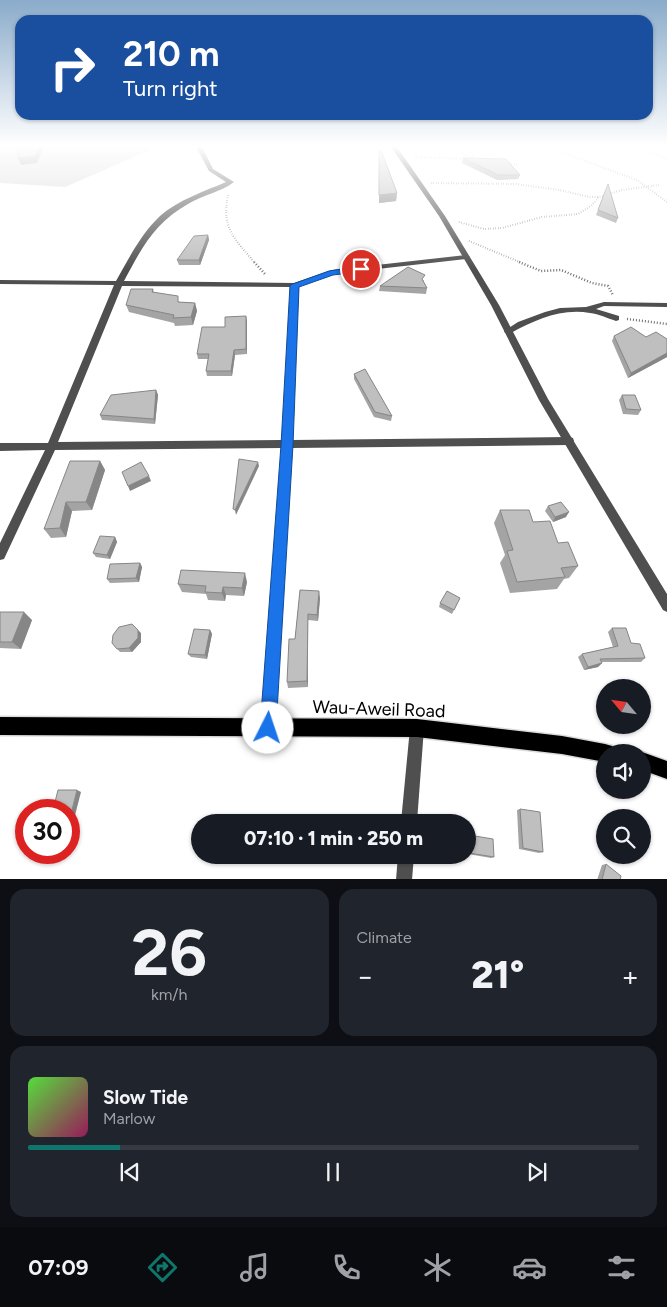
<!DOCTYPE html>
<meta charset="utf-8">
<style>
:root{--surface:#171b24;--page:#20242c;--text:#f1f3f6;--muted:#9ea1a6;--line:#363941;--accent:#0f766e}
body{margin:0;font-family:Figtree,sans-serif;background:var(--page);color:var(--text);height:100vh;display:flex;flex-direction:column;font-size:19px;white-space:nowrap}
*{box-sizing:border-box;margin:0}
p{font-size:16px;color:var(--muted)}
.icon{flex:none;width:28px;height:28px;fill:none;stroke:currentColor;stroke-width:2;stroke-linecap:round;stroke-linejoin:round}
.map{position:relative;height:879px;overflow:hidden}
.drawer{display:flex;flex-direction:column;gap:10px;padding:10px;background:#0d0f14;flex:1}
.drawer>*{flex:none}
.top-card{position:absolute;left:15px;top:15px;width:638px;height:105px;border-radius:15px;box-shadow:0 1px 4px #0004;background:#1a4fa0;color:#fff;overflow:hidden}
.needle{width:32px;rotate:299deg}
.buttons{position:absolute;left:596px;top:679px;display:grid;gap:10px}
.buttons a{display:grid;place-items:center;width:55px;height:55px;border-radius:50%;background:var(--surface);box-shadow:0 1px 4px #0004;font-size:25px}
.speed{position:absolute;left:15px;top:799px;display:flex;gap:10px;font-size:25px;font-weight:700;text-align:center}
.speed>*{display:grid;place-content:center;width:65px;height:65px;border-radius:50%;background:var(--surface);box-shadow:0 1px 4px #0004;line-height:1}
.speed .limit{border:8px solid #d22;background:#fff;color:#111}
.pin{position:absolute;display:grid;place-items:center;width:42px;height:42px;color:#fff;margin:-21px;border:2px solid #fff;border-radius:50%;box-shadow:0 1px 5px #0007}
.me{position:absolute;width:55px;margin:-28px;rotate:4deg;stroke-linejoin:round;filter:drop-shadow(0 0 4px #0008)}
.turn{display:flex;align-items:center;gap:18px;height:105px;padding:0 25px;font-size:22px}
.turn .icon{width:65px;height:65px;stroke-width:2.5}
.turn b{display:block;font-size:35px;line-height:42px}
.big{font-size:38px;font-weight:800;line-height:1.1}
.drawer .widget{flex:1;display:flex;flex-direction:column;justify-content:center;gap:8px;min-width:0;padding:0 18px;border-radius:15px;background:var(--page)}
.drawer .dial{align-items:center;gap:0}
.dial b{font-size:65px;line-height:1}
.song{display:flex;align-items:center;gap:15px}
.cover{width:60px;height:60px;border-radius:8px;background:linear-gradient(135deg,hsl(110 70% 55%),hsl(330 70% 35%))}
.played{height:5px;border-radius:2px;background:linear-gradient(90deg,var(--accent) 15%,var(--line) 15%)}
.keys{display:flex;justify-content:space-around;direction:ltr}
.heat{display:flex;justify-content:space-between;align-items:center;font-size:28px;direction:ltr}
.drawer .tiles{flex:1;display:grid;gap:10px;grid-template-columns:1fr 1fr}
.widget:last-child{grid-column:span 2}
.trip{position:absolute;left:191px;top:814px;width:285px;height:50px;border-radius:25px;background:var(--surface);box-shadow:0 1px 4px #0004;font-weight:800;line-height:50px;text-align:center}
.tab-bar{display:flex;height:80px;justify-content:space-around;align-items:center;background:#090b0e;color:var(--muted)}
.tab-bar .icon{width:35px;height:35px}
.tab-bar .active{color:var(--accent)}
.tab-bar b{font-size:22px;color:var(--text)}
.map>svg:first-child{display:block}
.green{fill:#d6d6d6}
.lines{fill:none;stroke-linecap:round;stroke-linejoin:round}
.primary-casing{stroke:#dbdbdb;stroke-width:3}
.path-far1{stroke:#717171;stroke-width:2;stroke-dasharray:0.5 2;stroke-linecap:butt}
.path{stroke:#717171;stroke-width:2.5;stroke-dasharray:1 2;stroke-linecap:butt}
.minor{fill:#4f4f4f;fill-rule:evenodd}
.tertiary{fill:#4f4f4f;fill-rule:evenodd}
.primary{fill:#000;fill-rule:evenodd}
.wall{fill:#a4a4a4}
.shaded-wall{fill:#868686}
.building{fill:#bfbfbf;stroke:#868686}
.route{fill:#1a73e8;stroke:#114b97}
.labels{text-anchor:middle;stroke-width:4;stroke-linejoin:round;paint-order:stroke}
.near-street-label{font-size:18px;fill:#000;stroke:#fff}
</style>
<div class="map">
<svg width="667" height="880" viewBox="0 0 667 880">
<rect width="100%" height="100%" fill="#fff"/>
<path class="green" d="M0,147H157L65,187L0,183Z"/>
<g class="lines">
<defs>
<g id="primary">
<path d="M0,717L417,719L562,736L605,744L612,746L614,752H605V762L562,754L417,737L0,735Z"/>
<path d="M640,752H642L667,761V779L642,770V752Z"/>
</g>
</defs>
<use href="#primary" class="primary-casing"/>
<g class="path-far1">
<path d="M450,147L473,159"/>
<path d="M470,147L473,158"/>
<path d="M547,147L637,180L667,202"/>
<path d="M636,147L667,159"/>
<path d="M414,157L465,159"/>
<path d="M509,164L518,165"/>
<path d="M431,183L516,184L559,190L590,197H599L622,190L659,185"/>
<path d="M228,195C221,229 235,239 255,263"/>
<path d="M459,222L484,229L502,228L542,217L578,214L591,206L599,197"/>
<path d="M469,241L522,263"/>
</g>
<g class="path">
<path d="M254,262L265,274"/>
<path d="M519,262L541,271L561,270L592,283L608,286L613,295"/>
<path d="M627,319L667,324"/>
</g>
<g class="minor">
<path d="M196,147H202L213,169L234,182C221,192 202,195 188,204C155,222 141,249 124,281L294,283L332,270L466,255L470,257L466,259L333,274L299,286L292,440L569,437L573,438L574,441L573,444L569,445L292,448L275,728L273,733L268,735L263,733L261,728L282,448L55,450L4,559L0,560V543L45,450L0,451V443H48L114,285L0,284V280L116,281C129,258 141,234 160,216C178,200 205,191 226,182L209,171ZM122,286L291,287L282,440L58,442Z"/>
<path d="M604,302L667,303V307L604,306L596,309L619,316V320L616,321C607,318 599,314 590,313C561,308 535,320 511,333H505L504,331L518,322L545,312L560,308L586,307Z"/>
<path d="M417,721L422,723L424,728L417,822H401L410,728L412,723Z"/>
<path d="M398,855H414L412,880H396Z"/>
</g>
<path class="tertiary" d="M391,147H397L445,216L499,305L548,399L667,594V612L663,610L539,400L491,305L439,216Z"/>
<use href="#primary" class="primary"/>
</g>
<g class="wall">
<path d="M379,150L397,193L396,201L379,203Z"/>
<path d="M463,158L520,175L518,179L497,180L462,163Z"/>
<path d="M608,184L618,218L616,223L596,215Z"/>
<path d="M208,235L209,240L200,265H179L177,260Z"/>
<path d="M424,280L423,282L427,288L426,294L379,291L380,286Z"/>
<path d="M153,289L154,293L180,302L195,303L197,311L193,325L175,326L174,323L129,312L126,305Z"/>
<path d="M246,316L247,322V354L235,355L232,376H207L206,371L208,359H198L197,354L225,327Z"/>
<path d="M614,336L646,337L667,339V357L628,378L612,341Z"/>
<path d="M354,374L392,416L391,421L374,417L354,379Z"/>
<path d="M156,390L158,395L155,424L102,420L100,415Z"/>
<path d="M622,395L641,410L638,415L623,414L619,400Z"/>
<path d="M100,461L105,470L92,510L72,511L66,537L51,538L44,529Z"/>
<path d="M548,506L566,517L553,522L545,511Z"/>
<path d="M500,510L533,522L558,543L578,566L569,578L564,579L557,589L510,593L500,563L505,555L494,523Z"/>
<path d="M115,537L117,542L110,559L96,557L93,553Z"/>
<path d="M140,563L142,567L139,582L110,583L107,579Z"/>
<path d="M247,582L244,596L226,595L225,601L208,600L206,594L182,592L178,584Z"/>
<path d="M300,590L320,598L318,621L308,620V687L288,688L287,682L295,639Z"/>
<path d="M460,598L452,614L439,607L440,603Z"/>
<path d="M0,612L32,620L21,649L0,648Z"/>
<path d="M612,628L631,643L645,658L641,662H602V663L598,667L584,670L578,657L582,654L613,647L608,632Z"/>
<path d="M210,630L212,634L207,659L191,657L188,654Z"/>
<path d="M141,633V642L132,652H120L112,643Z"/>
<path d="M520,809L543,852L539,853L519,849L517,810Z"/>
<path d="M469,835L494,857L491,858L468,854V836Z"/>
<path d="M606,864L620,880H597L602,865Z"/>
</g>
<g class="shaded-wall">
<path d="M39,147H44L37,163L21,165L18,158Z"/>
<path d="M397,193L396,201L379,203V195Z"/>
<path d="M208,235L209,240L200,265L199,260Z"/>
<path d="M195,303L197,311L193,325L191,317Z"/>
<path d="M246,316L247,322V354L246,349Z"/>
<path d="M234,350L235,355L232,376L231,371Z"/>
<path d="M667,353V357L628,378L631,373Z"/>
<path d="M156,390L158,395L155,424L154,419Z"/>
<path d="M100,461L105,470L92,510L86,502Z"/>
<path d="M258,462L259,466L236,515L235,510Z"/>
<path d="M149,476L151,481L130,491L128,486Z"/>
<path d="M66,502L72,511L66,537L60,528Z"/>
<path d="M569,512L566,517L553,522L555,517Z"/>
<path d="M115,537L117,542L110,559L107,555Z"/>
<path d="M140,563L142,567L139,582L136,578Z"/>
<path d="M245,573L247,582L244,596L242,588Z"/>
<path d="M223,587L226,595L225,601L222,593Z"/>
<path d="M319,591L320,598L318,621L317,615Z"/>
<path d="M24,612L32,620L21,649L12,642Z"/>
<path d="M308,614V687L307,681Z"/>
<path d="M138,630L141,633V642L132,652L129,648Z"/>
<path d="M210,630L212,634L207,659L205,655Z"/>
<path d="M602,663L598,667L584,670L588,667Z"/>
<path d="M77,790L81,792L72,827L69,826V822Z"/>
</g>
<g class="building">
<path d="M18,147H39L35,156L18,158Z"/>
<path d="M379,150H381L397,193L379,195Z"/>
<path d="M463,158L506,159L520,175H498Z"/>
<path d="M608,184L618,218L598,210Z"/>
<path d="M208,235L199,260H177L194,236Z"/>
<path d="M408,267L425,275L422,279L427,288L380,286Z"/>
<path d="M131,289H153L152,292L178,296V302L195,303L191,317L173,318L174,315L126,305Z"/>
<path d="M246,316V349L234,350L231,371H206L209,354H197L202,327H225V317Z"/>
<path d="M631,327L646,337L656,332L667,339V353L631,373L614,336Z"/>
<path d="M365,369L392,416L375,412L354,374Z"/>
<path d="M156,390L154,419L100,415L111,395Z"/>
<path d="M622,395H635L641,410L626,409Z"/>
<path d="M239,459L258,462L235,510L233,509Z"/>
<path d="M70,461H100L86,502H66L60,528L44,529Z"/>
<path d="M141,462L149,476L128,486L122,472Z"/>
<path d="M561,502L569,512L555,517L548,506Z"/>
<path d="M500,510H529L533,522L550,521L558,543L568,542L578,566L561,568L565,577L517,582L507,551L513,550Z"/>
<path d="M100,536L115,537L107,555L93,553Z"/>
<path d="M140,563L136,578L107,579L110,564Z"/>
<path d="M181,570L245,573L242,588L223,587L222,593L205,592L206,586L178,584Z"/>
<path d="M300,590L319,591L317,615L308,614L307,681L287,682L289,639H295Z"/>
<path d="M447,591L460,598L454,610L440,603Z"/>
<path d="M0,612H24L12,642H0Z"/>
<path d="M132,624L138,630V638L129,648L117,649L112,643L113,635L119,627Z"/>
<path d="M612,628H626L631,643L640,644L645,658L600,659L602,663L588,667L582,654L618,646Z"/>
<path d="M194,629L210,630L205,655L188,654Z"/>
<path d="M58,790H77L69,822V810H53Z"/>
<path d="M520,809L540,812L543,852L523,848Z"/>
<path d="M469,835L493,839L494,857L469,853Z"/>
<path d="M606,864L621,876L620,880H602Z"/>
</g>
<linearGradient id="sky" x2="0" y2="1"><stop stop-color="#8aabca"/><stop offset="0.54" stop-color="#fff"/><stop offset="1" stop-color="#fff" stop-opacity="0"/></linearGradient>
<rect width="667" height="270" fill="url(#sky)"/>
<path class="route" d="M361,266L364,267V271L333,275L299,287L293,445L276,728L274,734L268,736L262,734L260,728L281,445L290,285L329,271Z"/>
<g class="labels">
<g class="near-street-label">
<text transform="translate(379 709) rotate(2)" y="6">Wau-Aweil Road</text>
</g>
</g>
</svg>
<div class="buttons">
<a><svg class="needle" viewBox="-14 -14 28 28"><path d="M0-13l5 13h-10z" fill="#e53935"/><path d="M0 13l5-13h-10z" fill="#9ea1a6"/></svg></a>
<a><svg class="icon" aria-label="sound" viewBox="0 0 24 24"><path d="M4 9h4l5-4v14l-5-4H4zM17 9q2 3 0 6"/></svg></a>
<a><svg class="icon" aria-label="search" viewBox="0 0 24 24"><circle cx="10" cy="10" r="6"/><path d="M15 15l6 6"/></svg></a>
</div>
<div class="speed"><div class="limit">30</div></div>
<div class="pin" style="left:361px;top:269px;background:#d93025"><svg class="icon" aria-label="arrive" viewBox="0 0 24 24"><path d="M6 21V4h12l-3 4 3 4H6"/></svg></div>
<svg class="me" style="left:268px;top:728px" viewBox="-20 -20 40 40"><circle r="19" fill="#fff"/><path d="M0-13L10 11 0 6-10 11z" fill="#1a73e8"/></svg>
<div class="trip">07:10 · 1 min · 250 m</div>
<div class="top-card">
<div class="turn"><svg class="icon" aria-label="right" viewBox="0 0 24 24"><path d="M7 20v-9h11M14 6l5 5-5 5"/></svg><div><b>210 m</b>Turn right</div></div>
</div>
</div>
<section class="drawer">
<div class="tiles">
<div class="widget dial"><b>26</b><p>km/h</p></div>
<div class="widget"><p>Climate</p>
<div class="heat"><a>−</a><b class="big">21°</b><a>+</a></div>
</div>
<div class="widget">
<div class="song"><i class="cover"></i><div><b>Slow Tide</b><p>Marlow</p></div></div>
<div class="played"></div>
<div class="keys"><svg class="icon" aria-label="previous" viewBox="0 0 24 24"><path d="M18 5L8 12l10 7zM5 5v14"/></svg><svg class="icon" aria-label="pause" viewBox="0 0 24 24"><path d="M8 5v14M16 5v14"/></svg><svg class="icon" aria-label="next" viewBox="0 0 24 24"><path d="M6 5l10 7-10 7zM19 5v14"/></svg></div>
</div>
</div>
</section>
<nav class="tab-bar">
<b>07:09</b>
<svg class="icon active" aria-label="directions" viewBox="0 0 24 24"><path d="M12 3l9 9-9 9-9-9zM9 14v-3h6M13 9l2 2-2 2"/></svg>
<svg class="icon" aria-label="music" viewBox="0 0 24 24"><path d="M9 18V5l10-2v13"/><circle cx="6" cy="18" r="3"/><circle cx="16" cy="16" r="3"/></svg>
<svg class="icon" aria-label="phone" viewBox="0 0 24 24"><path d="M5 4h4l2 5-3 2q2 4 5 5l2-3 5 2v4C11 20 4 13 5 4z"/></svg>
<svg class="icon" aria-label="climate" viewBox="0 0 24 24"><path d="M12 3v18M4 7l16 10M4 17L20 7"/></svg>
<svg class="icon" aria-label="car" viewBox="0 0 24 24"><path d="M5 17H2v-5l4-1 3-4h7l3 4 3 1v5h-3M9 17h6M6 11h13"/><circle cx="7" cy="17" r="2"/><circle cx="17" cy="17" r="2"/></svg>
<svg class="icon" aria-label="filters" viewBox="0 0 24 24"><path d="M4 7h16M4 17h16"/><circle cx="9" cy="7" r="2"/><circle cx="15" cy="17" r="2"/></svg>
</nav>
